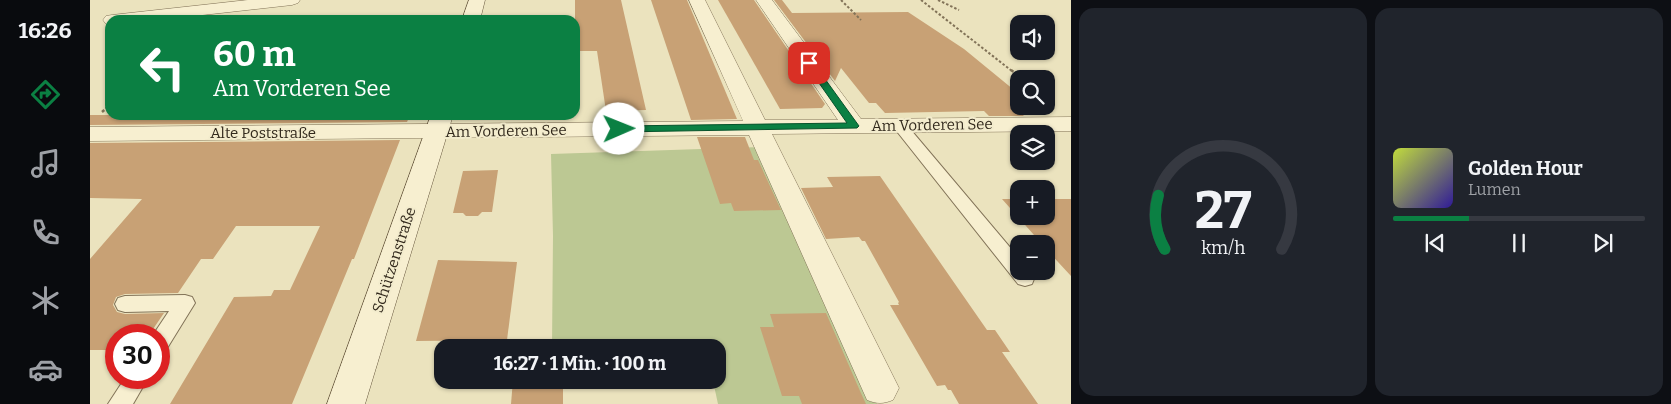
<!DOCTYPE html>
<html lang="de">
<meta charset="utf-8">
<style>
:root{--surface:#171b24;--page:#20242c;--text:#f1f3f6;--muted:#9ea1a6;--line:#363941;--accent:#0b8043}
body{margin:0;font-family:Bitter,serif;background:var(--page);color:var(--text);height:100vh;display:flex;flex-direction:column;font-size:19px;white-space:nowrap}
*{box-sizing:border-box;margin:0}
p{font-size:16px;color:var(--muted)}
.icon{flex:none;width:28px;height:28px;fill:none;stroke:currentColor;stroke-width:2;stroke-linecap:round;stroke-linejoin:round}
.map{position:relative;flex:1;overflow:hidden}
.drawer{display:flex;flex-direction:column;gap:8px;padding:8px;background:#0d0f14;width:600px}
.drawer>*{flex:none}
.top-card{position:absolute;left:15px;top:15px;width:475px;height:105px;border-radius:15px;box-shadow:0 1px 4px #0004;background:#0b8043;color:#fff;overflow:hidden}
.fabs{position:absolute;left:920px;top:15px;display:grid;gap:10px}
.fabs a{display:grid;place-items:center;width:45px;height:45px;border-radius:10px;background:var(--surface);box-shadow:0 1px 4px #0004;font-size:25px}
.speed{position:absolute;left:15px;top:324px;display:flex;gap:10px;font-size:25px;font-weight:700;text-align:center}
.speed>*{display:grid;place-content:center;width:65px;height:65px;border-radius:50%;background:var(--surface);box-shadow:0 1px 4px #0004;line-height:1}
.speed .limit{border:8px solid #d22;background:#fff;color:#111}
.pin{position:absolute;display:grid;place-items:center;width:42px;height:42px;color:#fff;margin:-21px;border-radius:10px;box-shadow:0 2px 8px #0006}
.me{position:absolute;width:55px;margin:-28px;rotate:89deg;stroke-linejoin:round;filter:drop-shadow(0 0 4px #0008)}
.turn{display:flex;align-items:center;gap:18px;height:105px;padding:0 25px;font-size:22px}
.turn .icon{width:65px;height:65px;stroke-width:2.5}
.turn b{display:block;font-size:35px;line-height:42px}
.drawer .tile{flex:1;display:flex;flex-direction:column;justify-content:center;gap:8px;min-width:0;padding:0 18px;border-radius:15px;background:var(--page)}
.drawer .dial{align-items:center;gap:0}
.dial svg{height:130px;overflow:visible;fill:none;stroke:var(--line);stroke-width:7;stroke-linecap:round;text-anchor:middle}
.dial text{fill:var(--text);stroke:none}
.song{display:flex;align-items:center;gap:15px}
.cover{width:60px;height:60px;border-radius:8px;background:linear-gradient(135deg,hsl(70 70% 55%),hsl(250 70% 35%))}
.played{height:5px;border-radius:2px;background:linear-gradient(90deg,var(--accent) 30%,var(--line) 30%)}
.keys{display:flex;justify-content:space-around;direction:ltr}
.drawer .tiles{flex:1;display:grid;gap:8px;grid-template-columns:repeat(2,1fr)}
.trip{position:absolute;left:344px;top:339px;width:292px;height:50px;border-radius:15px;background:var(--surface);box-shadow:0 1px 4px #0004;font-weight:700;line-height:50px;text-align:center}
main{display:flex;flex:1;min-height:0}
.menu{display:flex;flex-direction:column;width:90px;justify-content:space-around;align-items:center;background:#090b0e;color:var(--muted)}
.menu .icon{width:35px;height:35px}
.menu .selected{color:var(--accent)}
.menu b{font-size:22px;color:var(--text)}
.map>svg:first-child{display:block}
.green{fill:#bcc893}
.building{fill:#c8a175}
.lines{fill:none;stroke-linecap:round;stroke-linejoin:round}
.service-casing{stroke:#827358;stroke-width:2}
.minor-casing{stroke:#827358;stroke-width:1}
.secondary-casing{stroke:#64543b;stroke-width:1}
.path-far1{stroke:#827358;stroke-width:2;stroke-dasharray:2.5 2;stroke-linecap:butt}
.path{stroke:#827358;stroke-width:2.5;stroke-dasharray:3 2;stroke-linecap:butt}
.service{fill:#f7efd0;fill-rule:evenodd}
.minor{fill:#f7efd0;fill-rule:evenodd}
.secondary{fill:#f7efd0;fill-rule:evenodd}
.route{fill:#0b8043;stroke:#07532c}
.labels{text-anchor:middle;stroke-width:4;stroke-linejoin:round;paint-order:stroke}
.street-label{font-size:15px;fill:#32291c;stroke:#f3eccd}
</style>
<main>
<nav class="menu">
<b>16:26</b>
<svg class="icon selected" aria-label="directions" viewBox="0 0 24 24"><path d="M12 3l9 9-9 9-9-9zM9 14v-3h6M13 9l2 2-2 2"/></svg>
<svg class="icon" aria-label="music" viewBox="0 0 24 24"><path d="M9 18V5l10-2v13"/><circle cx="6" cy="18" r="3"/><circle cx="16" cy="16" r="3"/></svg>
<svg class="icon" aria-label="phone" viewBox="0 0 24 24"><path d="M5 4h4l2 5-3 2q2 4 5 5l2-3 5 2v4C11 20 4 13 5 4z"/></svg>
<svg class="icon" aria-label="climate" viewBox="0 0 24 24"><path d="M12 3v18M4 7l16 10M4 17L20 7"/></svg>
<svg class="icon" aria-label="car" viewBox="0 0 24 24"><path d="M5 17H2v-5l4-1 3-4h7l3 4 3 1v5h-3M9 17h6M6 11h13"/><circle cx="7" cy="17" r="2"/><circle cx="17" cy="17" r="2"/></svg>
</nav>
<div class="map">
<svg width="981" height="404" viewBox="0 0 981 404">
<rect width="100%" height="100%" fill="#ebe3be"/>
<path class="green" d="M671,147L787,404H628L623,381L613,380H628V348L462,347L463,236L461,154Z"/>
<g class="building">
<path d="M485,0H531L556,110L516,111L507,51H485Z"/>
<path d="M561,0H597L647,119L601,120Z"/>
<path d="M628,0H664L735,104L732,108L690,109Z"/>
<path d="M684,0H692L702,13L818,12L874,49L929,94V106H944L947,109H927L934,116H899L894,111L795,113L786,103H779L751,68L745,81Z"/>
<path d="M0,115H320L317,122L0,125Z"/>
<path d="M607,137H655L664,160H668L691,210L644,211L641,203L630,204Z"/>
<path d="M310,140L264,259H262L202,404H80L144,297L181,296L184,290H200L230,226H146L123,259H111L88,293L35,294L26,297L23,305L27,312L35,314L74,313L59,335H26V350H0V259L52,199L0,198V143Z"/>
<path d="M408,170L402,212H392L388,216H376L373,213H363L373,171Z"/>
<path d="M790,176L897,330H905L920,352H912L948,404H869L861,390H858L855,385L847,386L800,305H809L808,303L809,302L775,241H772L769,237L736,239L711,188L743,187L737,177Z"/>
<path d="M912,199H929V216H956V199H981V276L956,249V244H952Z"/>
<path d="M348,260L427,262L417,340L326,341Z"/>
<path d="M736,313L770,391L776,404H712L709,396H692L670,327H684L680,314Z"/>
<path d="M423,380H473V404H421Z"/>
</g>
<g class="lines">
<defs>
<g id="service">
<path d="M810,122L815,123L929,258V271H939L944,279L942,284L935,286L928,284L805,129L803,126Z"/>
<path d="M95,295L102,297L105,303L76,350L69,353V335H63L79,311L35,312L28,310L25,304L28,298L35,296Z"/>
<path d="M35,378H58L43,404H18Z"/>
</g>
<g id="minor">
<path d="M158,0H210L208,3L202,5L68,20H20V25L16,24L13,20L16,16L22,15Z"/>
<path d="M599,0H615L675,120H748L666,0H682L771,119L981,117V131L682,134L809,388L803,400C793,404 787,404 777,400L659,135L0,141V127L653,121Z"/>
</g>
<g id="secondary">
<path d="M379,0H395L390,20H372Z"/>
<path d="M341,115H363L275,404H237Z"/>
</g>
</defs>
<use href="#service" class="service-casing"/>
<use href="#minor" class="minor-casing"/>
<use href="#secondary" class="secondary-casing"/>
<g class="path-far1">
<path d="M751,0L771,20"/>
<path d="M831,0L922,71"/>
<path d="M848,0L869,10"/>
</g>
<g class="path">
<path d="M921,70L933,79"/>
<path d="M12,112L20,105"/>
</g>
<use href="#service" class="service"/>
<use href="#minor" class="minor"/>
<use href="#secondary" class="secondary"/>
</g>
<path class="route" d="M716,61H722L769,126L767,128L529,132L524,129L529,126L757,123L715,63Z"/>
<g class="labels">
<g class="street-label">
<text transform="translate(842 125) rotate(-1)" y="5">Am Vorderen See</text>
<text transform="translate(416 131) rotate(-1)" y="5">Am Vorderen See</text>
<text x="173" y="138">Alte Poststraße</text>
<text transform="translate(304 260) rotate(-72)" y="5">Schützenstraße</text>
</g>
</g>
</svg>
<div class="fabs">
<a><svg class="icon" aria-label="sound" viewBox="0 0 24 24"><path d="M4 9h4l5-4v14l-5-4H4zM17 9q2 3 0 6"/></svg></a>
<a><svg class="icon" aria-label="search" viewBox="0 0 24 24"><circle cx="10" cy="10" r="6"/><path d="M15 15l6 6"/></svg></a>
<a><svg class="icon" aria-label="layers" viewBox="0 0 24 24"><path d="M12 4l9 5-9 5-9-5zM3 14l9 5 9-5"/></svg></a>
<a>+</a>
<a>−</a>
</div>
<div class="speed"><div class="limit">30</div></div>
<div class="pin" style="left:719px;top:63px;background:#d93025"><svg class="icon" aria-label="arrive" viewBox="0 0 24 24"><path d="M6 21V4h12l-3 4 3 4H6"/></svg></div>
<svg class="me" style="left:529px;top:129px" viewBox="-20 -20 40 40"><circle r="19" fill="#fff"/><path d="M0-13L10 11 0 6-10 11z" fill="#0b8043"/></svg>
<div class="trip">16:27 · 1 Min. · 100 m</div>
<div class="top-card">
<div class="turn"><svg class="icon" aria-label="left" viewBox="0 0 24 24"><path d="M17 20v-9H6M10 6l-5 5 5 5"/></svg><div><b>60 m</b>Am Vorderen See</div></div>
</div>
</div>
<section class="drawer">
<div class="tiles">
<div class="tile dial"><svg viewBox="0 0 100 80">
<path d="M14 69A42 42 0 1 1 86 69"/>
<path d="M14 69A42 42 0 0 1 10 36" stroke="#0b8043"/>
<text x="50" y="56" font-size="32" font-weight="700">27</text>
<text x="50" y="72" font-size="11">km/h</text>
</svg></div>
<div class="tile">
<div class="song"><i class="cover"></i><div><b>Golden Hour</b><p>Lumen</p></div></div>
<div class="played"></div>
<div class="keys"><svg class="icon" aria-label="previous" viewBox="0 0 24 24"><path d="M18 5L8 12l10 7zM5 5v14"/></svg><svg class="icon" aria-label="pause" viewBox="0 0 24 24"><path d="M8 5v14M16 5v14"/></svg><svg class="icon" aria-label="next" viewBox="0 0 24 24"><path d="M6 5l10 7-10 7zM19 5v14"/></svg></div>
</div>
</div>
</section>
</main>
